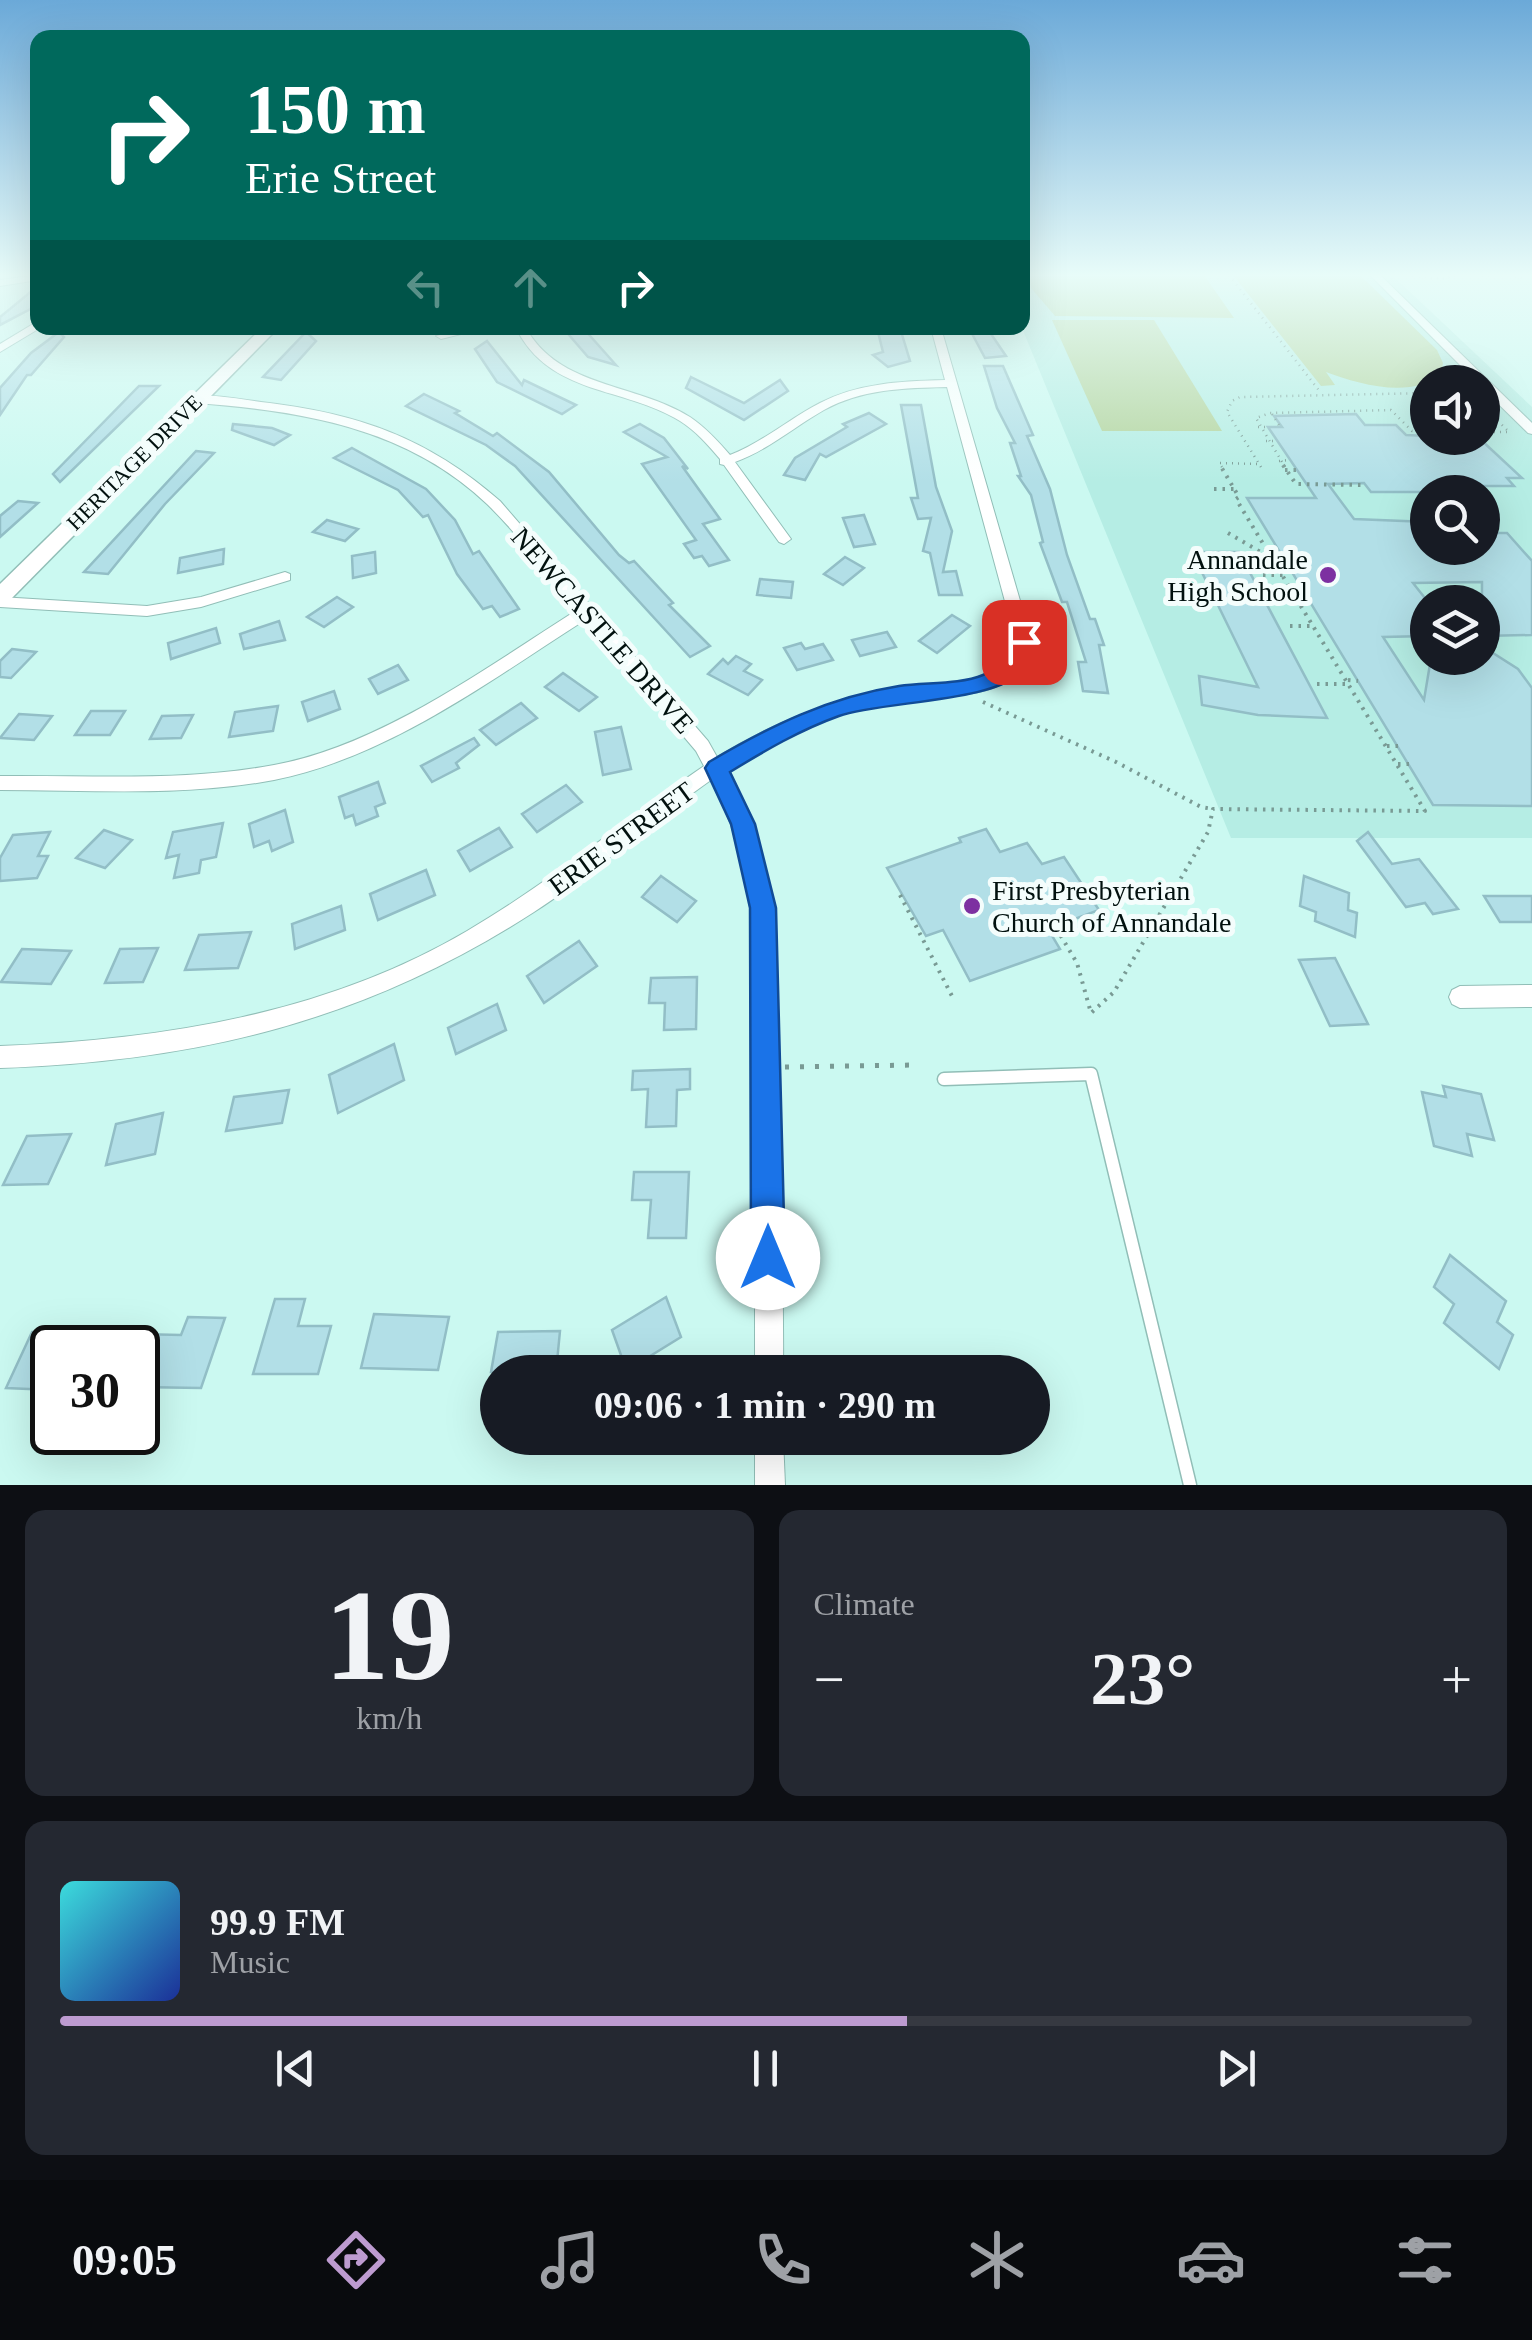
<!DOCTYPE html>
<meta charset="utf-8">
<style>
:root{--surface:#171b24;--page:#242831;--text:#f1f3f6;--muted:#9ea1a6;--line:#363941;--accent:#bd9bd0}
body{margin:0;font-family:Georgia,serif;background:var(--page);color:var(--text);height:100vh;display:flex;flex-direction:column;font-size:38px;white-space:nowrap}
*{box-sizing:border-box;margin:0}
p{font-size:32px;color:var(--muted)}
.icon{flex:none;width:55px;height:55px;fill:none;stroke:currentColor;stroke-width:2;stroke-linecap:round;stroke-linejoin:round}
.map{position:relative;height:1485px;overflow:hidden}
.sheet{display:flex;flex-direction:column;gap:25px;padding:25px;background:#0d0f14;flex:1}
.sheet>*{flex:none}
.guide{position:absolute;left:30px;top:30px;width:1000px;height:305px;border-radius:20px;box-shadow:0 10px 40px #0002;background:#00695c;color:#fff;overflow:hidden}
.controls{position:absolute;left:1410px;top:365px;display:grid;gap:20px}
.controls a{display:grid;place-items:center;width:90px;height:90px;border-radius:50%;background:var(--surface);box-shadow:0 10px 40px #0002;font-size:50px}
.speed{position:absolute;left:30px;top:1325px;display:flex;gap:20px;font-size:50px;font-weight:700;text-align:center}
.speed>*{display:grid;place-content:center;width:130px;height:130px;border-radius:50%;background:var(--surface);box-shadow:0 10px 40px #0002;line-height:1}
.speed .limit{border:5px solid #111;border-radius:15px;background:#fff;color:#111}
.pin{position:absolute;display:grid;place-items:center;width:85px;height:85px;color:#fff;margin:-42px;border-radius:20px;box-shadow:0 5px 15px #0006}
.me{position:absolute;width:110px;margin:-55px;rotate:0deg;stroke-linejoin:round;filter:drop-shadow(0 0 8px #0008)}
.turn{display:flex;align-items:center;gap:35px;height:210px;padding:0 50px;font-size:45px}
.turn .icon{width:130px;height:130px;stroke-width:2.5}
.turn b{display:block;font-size:70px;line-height:85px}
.lanes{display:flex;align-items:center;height:95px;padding:0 50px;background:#0003;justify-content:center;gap:50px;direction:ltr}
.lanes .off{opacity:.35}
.big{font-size:75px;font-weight:800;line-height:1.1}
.sheet .card{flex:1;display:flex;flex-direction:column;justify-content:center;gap:15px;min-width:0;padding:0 35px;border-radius:20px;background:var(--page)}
.sheet .dial{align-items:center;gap:0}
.dial b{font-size:130px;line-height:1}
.song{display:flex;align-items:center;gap:30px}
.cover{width:120px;height:120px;border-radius:15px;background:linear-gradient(135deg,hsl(180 70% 55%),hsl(230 70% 35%))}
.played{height:10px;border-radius:5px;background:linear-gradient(90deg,var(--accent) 60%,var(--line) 60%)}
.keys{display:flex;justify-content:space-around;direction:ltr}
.heat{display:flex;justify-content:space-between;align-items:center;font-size:55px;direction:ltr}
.sheet .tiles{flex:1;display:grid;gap:25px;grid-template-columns:1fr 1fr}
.card:last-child{grid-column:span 2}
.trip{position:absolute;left:480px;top:1355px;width:570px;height:100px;border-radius:50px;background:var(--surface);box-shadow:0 10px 40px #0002;font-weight:800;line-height:100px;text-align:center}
.tabs{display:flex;height:160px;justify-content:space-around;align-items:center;background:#090b0e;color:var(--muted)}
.tabs .icon{width:70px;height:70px}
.tabs .active{color:var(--accent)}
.tabs b{font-size:45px;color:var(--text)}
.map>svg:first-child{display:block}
.built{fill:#b5ede4;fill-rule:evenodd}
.green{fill:#b4d49e}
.building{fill:#b2dfe7;stroke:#92bec6;stroke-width:2.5}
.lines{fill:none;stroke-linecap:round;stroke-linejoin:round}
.lane-casing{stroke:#91beb7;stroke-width:15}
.street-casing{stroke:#91beb7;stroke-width:2}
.secondary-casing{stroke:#91beb7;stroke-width:3}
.path-far2{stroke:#799a94;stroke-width:2.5;stroke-dasharray:1 5;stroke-linecap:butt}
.path-far1{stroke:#799a94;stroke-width:4;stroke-dasharray:2.5 6;stroke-linecap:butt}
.path{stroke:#799a94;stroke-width:5;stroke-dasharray:4 11;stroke-linecap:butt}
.lane{stroke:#fff;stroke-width:12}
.street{fill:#fff;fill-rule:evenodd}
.secondary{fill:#fff;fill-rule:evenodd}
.route{fill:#1a73e8;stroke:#114b97;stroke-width:2.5}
.poi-dot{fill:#7d30a1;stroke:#f4fdfc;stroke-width:4}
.labels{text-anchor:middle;stroke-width:10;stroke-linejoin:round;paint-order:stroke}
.far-street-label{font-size:22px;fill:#02110f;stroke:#f4fdfc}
.poi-label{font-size:28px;fill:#02110f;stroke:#f4fdfc;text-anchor:end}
.street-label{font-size:28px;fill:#02110f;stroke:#f4fdfc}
</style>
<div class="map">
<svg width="1532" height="1485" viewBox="0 0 1532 1485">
<rect width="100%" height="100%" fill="#cbf9f1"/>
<path class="built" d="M1023,275H1392L1532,407V838H1231L1022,328ZM1428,382H1482V438H1428ZM1428,492H1482V548H1428ZM1428,602H1482V658H1428Z"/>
<g class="green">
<path d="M1028,275H1204L1234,318L1055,316L1031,288Z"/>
<path d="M1233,275H1360L1437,350L1443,363L1441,373C1413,400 1358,384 1326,372L1335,385L1321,386Z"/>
<path d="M1052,320H1154L1222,431H1102Z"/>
</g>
<g class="building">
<path d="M38,286V305L0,325V317Z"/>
<path d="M563,328H583L616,365L588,357Z"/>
<path d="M877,328H900L910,361L888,367L873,355L883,352Z"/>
<path d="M969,328H987L1006,356L985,358Z"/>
<path d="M59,332L64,337L31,375H27L0,415V388L31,353Z"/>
<path d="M306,332L316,341L281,380L263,377Z"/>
<path d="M487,341L522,385L524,380L576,405L562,414L497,382L475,349Z"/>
<path d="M984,366H1003L1033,435L1027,436L1050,489L1067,555L1090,619H1095L1104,645H1099L1108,693L1083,691L1078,662H1086L1067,602H1062L1040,543L1043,542L1031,495L1018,476H1021L1010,443H1015L997,408Z"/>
<path d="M691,377L744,403L780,380L788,391L744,420L686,388Z"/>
<path d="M139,386H159L60,482L53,474Z"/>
<path d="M424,394L459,411L455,413L493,436L497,433L549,472L619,555L629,563L634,561L673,603L669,605L710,646L690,657L515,466L486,445L406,406Z"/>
<path d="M901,405H921L936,487L952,531L943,572L956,571L962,595H939L930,553L923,551L931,518L918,519L911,498H918Z"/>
<path d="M869,413L886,424L826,457L820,454L805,480L784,475L795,458L847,427L843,424Z"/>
<path d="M1356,414L1365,425H1396L1406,435L1479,438L1522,478H1507L1514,486H1454L1460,492H1371L1364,483L1328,484L1354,519L1428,522V548H1482V518L1495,533H1507L1532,561V635L1482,636V582L1413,583L1428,602V636L1383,637L1424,700L1431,658H1482V646L1518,669L1532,688V806L1433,805L1247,498H1316L1268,427H1282L1274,416Z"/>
<path d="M233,424L272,428L290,435L274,445L232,430Z"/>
<path d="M640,424L664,438L688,469L682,466L720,519L703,524L729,560L709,566L702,556L694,558L684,544L696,540L642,464L667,457L624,432Z"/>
<path d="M352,448L426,489L455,520L473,554L479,551L519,609L500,617L492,606L483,609L457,574L428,515L423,517L398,490L334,458Z"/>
<path d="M196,451L214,453L165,504L108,574L84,572Z"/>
<path d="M18,501L38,503L0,537V516Z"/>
<path d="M864,515L875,544L854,547L843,518Z"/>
<path d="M327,520L358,529L345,541L313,532Z"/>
<path d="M224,549L223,564L178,573L180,558Z"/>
<path d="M375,552L376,573L353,578L352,556Z"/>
<path d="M1192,552H1239L1327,718L1258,715L1202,705L1199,676L1258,687Z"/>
<path d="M845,557L864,568L843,585L824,574Z"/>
<path d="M760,579L793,582L791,598L757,595Z"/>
<path d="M337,597L353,607L324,627L307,617Z"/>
<path d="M952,615L970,626L937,653L919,641Z"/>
<path d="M279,621L285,640L244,649L240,634Z"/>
<path d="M216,628L220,643L171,659L168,643Z"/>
<path d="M887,632L896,647L860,656L852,640Z"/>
<path d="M801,643L805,649L823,644L833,660L797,670L784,648Z"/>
<path d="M12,649L36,652L11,678L0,677V661Z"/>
<path d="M736,656L751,664L744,671L762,680L748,695L708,674L723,659L728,664Z"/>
<path d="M398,665L408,680L378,694L369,679Z"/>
<path d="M563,673L597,697L579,711L545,687Z"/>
<path d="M334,691L340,709L308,721L302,702Z"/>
<path d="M521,703L537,718L496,745L480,730Z"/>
<path d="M278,706L273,731L229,737L235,712Z"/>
<path d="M91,711H125L110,735H75Z"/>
<path d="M19,714L52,716L34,740L0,738Z"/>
<path d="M193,715L181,738L150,739L162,716Z"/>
<path d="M621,727L631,769L603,775L595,732Z"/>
<path d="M474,738L479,745L456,763L459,768L432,782L421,766Z"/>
<path d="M378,782L385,803L375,807L378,816L356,825L353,815L345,818L339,797Z"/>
<path d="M566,785L582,802L537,832L522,814Z"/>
<path d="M285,810L293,842L272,851L269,841L254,847L249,824Z"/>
<path d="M223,823L216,857L201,860L199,873L174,878L179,855L166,858L173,832Z"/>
<path d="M499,828L512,847L470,871L458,851Z"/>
<path d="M986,829L1000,852L1027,843L1042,864L1064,857L1099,910L1048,929L1060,949L970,981L943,930L926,936L887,868L961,842L959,838Z"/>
<path d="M104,830L132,840L105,868L76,858Z"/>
<path d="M50,832L38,856H48L37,878L0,881V858L13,835Z"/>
<path d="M1368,832L1392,864L1419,859L1458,909L1433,914L1425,903L1406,907L1357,841Z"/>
<path d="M426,870L435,895L378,920L370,894Z"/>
<path d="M661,876L696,901L677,922L642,897Z"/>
<path d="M1304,876L1349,893L1348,910L1357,913L1355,937L1315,921L1316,912L1300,906Z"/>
<path d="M1484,896H1532V922H1500Z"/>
<path d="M341,906L345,930L295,949L292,924Z"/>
<path d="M251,932L238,968L185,970L199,935Z"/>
<path d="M579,941L597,966L544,1003L527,976Z"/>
<path d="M158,948L143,982L105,983L120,949Z"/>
<path d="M22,949L71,951L51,984L1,982Z"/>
<path d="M1335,958L1368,1024L1330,1026L1299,960Z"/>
<path d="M697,977L696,1029L664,1030L665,1003H649L651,978Z"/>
<path d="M497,1004L506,1030L456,1054L448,1028Z"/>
<path d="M394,1044L404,1080L338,1113L329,1075Z"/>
<path d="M690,1069V1089L677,1090L676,1126L646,1127L648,1089L632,1090L633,1071Z"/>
<path d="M1443,1086L1481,1094L1494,1140L1467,1134L1472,1156L1434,1146L1422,1092L1446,1097Z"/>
<path d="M289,1090L282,1123L226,1131L234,1097Z"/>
<path d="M163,1113L155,1154L106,1165L116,1124Z"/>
<path d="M71,1134L48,1184L3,1185L27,1136Z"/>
<path d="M634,1172H689L686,1238H648L651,1200H632Z"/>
<path d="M1450,1255L1506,1301L1497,1322L1513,1335L1499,1369L1444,1323L1454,1304L1434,1287Z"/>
<path d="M666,1297L681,1337L647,1358L650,1366L641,1372H627L612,1330Z"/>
<path d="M275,1299H305L298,1326H331L318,1374H253Z"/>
<path d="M374,1314L449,1317L438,1370L361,1368Z"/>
<path d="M188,1317L225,1318L201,1388L138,1387V1334L181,1335Z"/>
<path d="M560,1331L556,1372H491L498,1332Z"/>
<path d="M32,1332L84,1333L78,1348H52V1390L6,1388Z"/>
</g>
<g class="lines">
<defs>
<path id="lane" d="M944,1079L1091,1074L1190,1485"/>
<g id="street">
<path d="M38,275V280L0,286V280Z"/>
<path d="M1370,275H1380L1532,423V434L1528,433L1482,388V382H1477Z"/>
<path d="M38,321V328H40L0,352V344Z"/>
<path d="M467,328H485L441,339L436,336Z"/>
<path d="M516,328H526C559,388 636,383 690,417C705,427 718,441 730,455C763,442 789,419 820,403C858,383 902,381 945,380L931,328H941L1032,642C1028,660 1019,676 1002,684C969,700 930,695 895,701C832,711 779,737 725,770C785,877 777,1002 779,1121C780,1204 784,1289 783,1372H755C755,1285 755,1198 755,1111C755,1001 766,880 711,780C651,822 596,872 534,912C365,1021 199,1061 0,1068V1046C161,1040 326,1014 467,931C551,882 624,820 704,766L696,751L585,620C489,681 389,757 274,780C185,797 91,790 0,790V776C91,775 184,782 274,765C380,746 487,667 577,610C548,575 520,536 487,504C407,428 303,411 196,403L190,399L192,396C214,394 239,399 261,402C357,413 427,437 500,501L708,741L717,757C773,723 831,699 896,688C926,683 961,688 988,676C1004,670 1012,658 1016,642L947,387C905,388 861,389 824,410C794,427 768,450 735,462L791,539L784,544L779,542L724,465L720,464V459C708,445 696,431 680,421C623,386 550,396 516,328Z"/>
<path d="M285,572L290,574V580L201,607L147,616L0,607V597L147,606L201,597Z"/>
<path d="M1532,985V1007L1460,1008L1452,1004L1449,997L1452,990L1460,986Z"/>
<path d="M755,1438H783L785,1485H755Z"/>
</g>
<path id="secondary" d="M262,328H278L8,602L0,604V584Z"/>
</defs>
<use href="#lane" class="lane-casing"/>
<use href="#street" class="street-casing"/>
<use href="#secondary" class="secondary-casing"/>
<g class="path-far2">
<path d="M1229,275L1321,393"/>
<path d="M1407,275L1441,279L1458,275"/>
<path d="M1482,275H1493"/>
<path d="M1509,275L1523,278L1526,275"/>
<path d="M1272,414L1280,427"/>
<path d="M1258,427H1268"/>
<path d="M1482,432H1509L1487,410"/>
<path d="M1266,441H1277"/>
<path d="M1279,461L1290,460"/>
<path d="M1222,467L1219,463L1259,464"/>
<path d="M1261,467L1227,412L1232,401L1240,397L1428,393"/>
<path d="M1285,467L1256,418L1270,413L1391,410L1412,431H1428"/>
</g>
<g class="path-far1">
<path d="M1283,465L1296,484L1361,485"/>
<path d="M1285,470H1298"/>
<path d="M1214,489H1234"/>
<path d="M1228,533L1276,561"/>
<path d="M1263,575H1283"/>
<path d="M1290,626H1315"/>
<path d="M1348,680L1358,681"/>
<path d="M1317,684H1347"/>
<path d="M983,702L1116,762L1201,807L1213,809"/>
<path d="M1387,746H1398"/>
<path d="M1398,764H1409"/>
<path d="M900,895L953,998"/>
<path d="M1052,921L1077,963L1091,1013L1114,992L1208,832L1213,809L1425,811L1236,499L1239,497L1220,465"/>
</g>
<path class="path" d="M785,1067L915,1065"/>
<use href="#lane" class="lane"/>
<use href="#street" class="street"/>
<use href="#secondary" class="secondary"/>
</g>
<linearGradient id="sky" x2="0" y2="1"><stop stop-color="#6ba9d8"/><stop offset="0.57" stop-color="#e8fcf9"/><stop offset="1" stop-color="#e8fcf9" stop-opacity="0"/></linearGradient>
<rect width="1532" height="483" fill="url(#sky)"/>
<path class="route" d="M1024,634L1034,642C1030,650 1028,662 1022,670C1000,702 881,701 839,716C800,730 766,750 730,772L755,824L776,908L785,1258L780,1270L768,1275L756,1270L751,1258L750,908L731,824L705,768L709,762C770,726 829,697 899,686C925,682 959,685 983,675C1003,667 1007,654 1016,636Z"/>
<g class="poi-dot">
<circle cx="1328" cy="575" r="10"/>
<circle cx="972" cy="906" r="10"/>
</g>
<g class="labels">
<g class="far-street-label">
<text transform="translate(134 462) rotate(-45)" y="8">HERITAGE DRIVE</text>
</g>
<g class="poi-label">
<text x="1308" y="569">Annandale<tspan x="1308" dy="32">High School</tspan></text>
<text x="992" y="900" text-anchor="start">First Presbyterian<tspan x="992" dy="32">Church of Annandale</tspan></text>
</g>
<g class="street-label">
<text transform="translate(603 630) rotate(49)" y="10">NEWCASTLE DRIVE</text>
<text transform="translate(621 838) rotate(-36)" y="10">ERIE STREET</text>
</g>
</g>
</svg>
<div class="controls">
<a><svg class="icon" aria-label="sound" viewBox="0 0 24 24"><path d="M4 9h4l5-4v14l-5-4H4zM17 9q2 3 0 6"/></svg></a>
<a><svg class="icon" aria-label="search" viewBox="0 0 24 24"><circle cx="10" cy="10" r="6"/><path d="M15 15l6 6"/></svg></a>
<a><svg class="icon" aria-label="layers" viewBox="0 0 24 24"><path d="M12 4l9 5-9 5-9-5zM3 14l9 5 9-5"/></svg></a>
</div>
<div class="speed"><div class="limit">30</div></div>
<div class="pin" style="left:1024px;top:642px;background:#d93025"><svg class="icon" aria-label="arrive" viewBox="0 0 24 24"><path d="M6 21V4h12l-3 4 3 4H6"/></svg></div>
<svg class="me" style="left:768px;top:1258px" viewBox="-20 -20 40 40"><circle r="19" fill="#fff"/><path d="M0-13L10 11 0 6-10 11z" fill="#1a73e8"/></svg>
<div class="trip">09:06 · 1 min · 290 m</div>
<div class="guide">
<div class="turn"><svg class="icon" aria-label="right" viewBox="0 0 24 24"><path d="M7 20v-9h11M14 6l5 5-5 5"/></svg><div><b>150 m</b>Erie Street</div></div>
<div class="lanes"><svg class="icon off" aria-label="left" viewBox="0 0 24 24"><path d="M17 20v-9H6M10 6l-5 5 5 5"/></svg><svg class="icon off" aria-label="ahead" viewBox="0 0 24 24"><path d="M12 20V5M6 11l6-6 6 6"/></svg><svg class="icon" aria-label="right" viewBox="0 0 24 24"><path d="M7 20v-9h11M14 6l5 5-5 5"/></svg></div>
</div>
</div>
<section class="sheet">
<div class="tiles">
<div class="card dial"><b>19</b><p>km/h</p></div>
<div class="card"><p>Climate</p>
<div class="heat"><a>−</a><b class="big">23°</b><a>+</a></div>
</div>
<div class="card">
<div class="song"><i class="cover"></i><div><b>99.9 FM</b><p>Music</p></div></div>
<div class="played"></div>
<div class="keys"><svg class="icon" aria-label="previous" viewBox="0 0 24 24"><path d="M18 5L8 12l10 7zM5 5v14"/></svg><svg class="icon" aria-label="pause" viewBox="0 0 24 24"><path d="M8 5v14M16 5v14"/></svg><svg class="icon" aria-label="next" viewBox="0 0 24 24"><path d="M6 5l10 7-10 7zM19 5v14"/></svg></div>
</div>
</div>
</section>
<nav class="tabs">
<b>09:05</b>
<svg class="icon active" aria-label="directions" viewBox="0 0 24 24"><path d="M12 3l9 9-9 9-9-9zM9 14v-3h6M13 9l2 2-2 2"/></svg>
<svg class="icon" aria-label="music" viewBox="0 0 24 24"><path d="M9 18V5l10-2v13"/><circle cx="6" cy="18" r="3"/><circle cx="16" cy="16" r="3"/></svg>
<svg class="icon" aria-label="phone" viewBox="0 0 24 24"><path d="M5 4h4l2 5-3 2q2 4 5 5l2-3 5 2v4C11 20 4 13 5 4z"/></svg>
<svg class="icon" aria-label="climate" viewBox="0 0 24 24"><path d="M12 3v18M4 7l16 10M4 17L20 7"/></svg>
<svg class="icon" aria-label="car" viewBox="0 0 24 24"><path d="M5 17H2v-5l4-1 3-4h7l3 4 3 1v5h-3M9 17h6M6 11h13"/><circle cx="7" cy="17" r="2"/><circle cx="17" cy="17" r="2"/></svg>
<svg class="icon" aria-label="filters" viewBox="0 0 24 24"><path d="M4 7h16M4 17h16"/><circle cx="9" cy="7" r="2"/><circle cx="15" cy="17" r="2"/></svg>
</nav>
